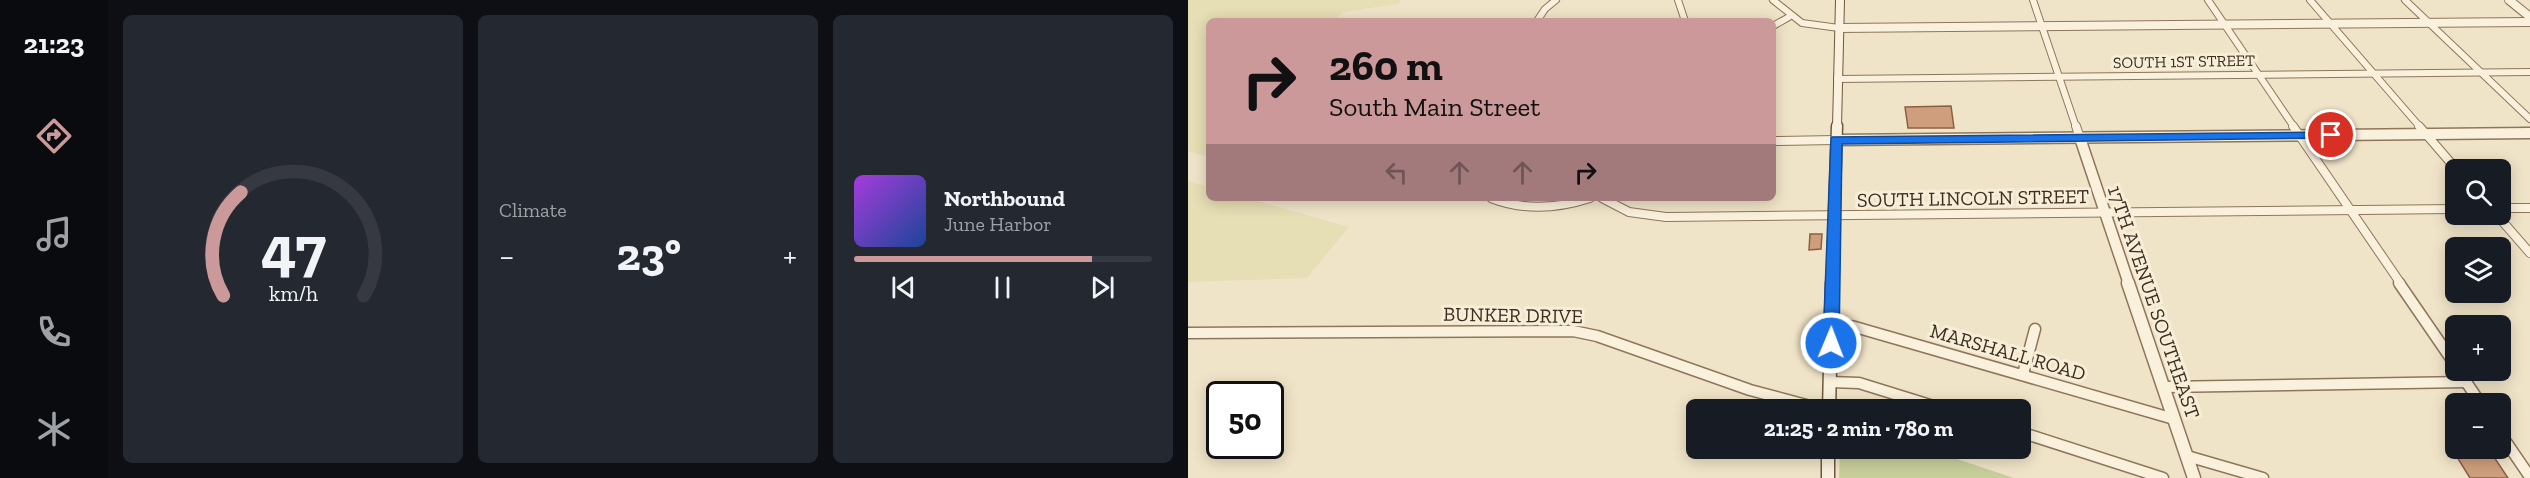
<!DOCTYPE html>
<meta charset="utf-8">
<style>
:root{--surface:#171b24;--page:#242831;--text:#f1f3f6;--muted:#9ea1a6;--line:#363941;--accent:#cc999b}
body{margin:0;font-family:"Zilla Slab",serif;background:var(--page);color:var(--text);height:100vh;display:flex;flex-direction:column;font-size:22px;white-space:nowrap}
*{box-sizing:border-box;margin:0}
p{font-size:20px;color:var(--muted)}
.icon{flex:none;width:33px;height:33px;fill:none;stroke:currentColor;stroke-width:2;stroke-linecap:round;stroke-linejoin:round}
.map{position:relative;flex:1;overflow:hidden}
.sheet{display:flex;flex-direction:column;gap:15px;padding:15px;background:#0d0f14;width:1080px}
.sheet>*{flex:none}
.hud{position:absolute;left:18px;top:18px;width:570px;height:183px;border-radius:9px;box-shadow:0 3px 15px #0003;background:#cc999b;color:#111;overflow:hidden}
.tools{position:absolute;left:1257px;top:159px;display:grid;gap:12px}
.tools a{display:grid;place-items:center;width:66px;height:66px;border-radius:9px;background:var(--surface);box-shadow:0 3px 15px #0003;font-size:30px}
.speed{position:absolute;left:18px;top:381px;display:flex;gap:12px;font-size:30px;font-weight:700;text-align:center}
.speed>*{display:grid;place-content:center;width:78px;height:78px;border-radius:50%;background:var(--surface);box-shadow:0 3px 15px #0003;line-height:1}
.speed .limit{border:3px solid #111;border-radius:9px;background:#fff;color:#111}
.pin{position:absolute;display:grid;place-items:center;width:51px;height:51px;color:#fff;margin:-26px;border:3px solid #fff;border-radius:50%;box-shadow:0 2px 6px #0007}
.me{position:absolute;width:66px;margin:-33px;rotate:1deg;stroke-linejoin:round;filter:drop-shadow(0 0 4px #0008)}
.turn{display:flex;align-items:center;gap:21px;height:126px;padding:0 24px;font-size:27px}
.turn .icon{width:78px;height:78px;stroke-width:2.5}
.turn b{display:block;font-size:42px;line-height:51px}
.lanes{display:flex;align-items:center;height:57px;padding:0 24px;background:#0003;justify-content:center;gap:30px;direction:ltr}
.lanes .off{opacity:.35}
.big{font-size:45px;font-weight:700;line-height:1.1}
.sheet .card{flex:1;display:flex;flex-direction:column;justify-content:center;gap:9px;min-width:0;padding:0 21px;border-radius:9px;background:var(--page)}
.sheet .dial{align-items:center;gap:0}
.dial svg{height:156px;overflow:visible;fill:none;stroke:var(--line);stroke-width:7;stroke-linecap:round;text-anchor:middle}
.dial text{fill:var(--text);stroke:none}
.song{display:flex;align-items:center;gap:18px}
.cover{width:72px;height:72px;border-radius:9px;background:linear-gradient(135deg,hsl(280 70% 55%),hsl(220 70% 35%))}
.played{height:6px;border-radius:3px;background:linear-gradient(90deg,var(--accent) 80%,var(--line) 80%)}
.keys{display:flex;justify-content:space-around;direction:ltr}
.heat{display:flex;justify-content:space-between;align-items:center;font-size:33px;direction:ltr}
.sheet .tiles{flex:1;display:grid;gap:15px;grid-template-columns:repeat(3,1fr)}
.trip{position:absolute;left:498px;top:399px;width:345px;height:60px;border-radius:9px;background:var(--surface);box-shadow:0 3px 15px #0003;font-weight:700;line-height:60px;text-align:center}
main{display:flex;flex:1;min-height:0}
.menu{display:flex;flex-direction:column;width:108px;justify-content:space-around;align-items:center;background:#090b0e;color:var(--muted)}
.menu .icon{width:42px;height:42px}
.menu .active{color:var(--accent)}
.menu b{font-size:27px;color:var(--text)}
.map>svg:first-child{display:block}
.farmland{fill:#e6deb5}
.green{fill:#c9cf9b}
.building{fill:#cf9f7d;stroke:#8d5f41;stroke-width:1.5}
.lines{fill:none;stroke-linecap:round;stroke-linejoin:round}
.minor-far2-casing{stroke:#8d765c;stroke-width:8}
.minor-far1-casing{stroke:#8d765c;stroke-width:10}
.minor-casing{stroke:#8d765c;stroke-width:13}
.tertiary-far2-casing{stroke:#8d765c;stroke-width:10}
.tertiary-far1-casing{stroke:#8d765c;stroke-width:13}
.tertiary-casing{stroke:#8d765c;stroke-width:15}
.secondary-far2-casing{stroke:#6f573f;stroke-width:10}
.secondary-far1-casing{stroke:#6f573f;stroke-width:13}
.secondary-casing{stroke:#6f573f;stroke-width:15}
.minor-far2{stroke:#faf1dc;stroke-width:6}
.minor-far1{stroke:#faf1dc;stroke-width:8}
.minor{stroke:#faf1dc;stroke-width:10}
.tertiary-far2{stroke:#faf1dc;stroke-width:8}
.tertiary-far1{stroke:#faf1dc;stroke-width:10}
.tertiary{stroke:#faf1dc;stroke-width:12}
.secondary-far2{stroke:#faf1dc;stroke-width:8}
.secondary-far1{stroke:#faf1dc;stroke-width:10}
.secondary{stroke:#faf1dc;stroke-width:12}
.route{fill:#1a73e8;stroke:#114b97;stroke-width:1.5}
.labels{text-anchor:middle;stroke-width:6;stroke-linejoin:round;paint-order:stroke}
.far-street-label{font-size:16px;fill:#3d2e20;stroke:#f7eed8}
.street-label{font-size:20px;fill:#3d2e20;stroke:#f7eed8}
</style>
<main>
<nav class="menu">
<b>21:23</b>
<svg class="icon active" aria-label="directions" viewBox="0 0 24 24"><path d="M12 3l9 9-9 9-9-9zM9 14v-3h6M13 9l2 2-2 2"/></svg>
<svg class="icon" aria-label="music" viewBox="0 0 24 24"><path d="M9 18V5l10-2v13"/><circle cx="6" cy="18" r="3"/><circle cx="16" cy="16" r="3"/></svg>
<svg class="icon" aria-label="phone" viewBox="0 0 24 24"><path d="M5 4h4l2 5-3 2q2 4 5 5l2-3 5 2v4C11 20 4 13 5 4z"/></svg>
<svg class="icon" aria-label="climate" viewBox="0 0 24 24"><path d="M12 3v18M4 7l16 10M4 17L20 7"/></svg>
</nav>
<section class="sheet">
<div class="tiles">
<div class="card dial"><svg viewBox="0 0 100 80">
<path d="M14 69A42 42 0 1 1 86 69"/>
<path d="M14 69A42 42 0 0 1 23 16" stroke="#cc999b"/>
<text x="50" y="56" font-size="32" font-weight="700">47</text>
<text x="50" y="72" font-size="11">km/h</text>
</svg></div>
<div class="card"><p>Climate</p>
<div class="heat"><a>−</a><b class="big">23°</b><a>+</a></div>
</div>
<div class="card">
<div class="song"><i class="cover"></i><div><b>Northbound</b><p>June Harbor</p></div></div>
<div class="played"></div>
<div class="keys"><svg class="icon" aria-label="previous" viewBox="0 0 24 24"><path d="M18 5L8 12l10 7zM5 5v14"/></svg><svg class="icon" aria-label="pause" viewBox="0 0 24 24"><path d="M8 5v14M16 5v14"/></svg><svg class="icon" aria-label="next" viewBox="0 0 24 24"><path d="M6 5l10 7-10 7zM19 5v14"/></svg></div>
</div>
</div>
</section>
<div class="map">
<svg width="1342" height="478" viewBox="0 0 1342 478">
<rect width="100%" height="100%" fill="#f0e4c8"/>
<g class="farmland">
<path d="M0,0H213L210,4L155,12L146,21H21V157L0,151Z"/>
<path d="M0,181L21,187V198H59L161,227L119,278L0,282Z"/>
</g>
<path class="green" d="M652,448L739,449L826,478H651Z"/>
<g class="building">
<path d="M763,106L766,128H720L717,107Z"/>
<path d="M622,234H634L633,249L621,250Z"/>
<path d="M1269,457H1306L1320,478H1282Z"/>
</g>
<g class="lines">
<defs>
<g id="minor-far2">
<path d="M490,0L497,21"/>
<path d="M585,0L614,23L651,28"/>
<path d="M845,0L888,127"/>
<path d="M1020,0L1106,127"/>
<path d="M1122,0L1232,127"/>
<path d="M1217,0L1342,119"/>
<path d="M349,21L357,9L368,0"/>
<path d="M585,26L601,17"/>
<path d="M649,79L1342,72"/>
</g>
<g id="minor-far1">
<path d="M888,126L892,138"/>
<path d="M1105,126L1213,284"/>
<path d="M1231,126L1269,170"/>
<path d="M585,141L648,140"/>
<path d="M303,198C336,211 368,209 402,198"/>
<path d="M414,198L441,212L478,217L1268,209"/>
<path d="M1312,208H1342"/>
<path d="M1308,214L1342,253"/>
</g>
<g id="minor">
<path d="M1211,283L1268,366"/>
<path d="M643,323L667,327L986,419"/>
<path d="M0,333L385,331L409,336L562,390L637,410"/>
<path d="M1270,370L1293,404"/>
<path d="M835,374L847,329"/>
<path d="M642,382L671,383L742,405L748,410"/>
<path d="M976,387L1278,382"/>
<path d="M832,432L975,478"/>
<path d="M1312,433L1342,477"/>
<path d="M999,456L1075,478"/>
</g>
<g id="tertiary-far2">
<path d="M1321,0L1342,17"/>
<path d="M651,28L1342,22"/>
</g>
<g id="tertiary-far1">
<path d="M892,138L941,284"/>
<path d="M648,140L1342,133"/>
</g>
<path id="tertiary" d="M940,283L1006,478"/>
<path id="secondary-far2" d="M649,127L652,0"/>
<path id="secondary-far1" d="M644,284L649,126"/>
<g id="secondary">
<path d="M641,410L644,283"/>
<path d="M640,448V478"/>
</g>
</defs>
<use href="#minor-far2" class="minor-far2-casing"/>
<use href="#minor-far1" class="minor-far1-casing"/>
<use href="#minor" class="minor-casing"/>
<use href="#tertiary-far2" class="tertiary-far2-casing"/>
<use href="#tertiary-far1" class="tertiary-far1-casing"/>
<use href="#tertiary" class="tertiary-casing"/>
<use href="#secondary-far2" class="secondary-far2-casing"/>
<use href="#secondary-far1" class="secondary-far1-casing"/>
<use href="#secondary" class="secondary-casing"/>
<use href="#minor-far2" class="minor-far2"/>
<use href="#minor-far1" class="minor-far1"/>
<use href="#minor" class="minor"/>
<use href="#tertiary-far2" class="tertiary-far2"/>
<use href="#tertiary-far1" class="tertiary-far1"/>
<use href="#tertiary" class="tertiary"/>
<use href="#secondary-far2" class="secondary-far2"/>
<use href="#secondary-far1" class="secondary-far1"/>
<use href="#secondary" class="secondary"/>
</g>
<path class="route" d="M1143,132L1148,133V138L654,144L651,343L643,349L635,343L643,137Z"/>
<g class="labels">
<g class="far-street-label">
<text transform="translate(996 61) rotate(-1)" y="6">SOUTH 1ST STREET</text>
</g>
<g class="street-label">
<text transform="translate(785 198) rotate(-1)" y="7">SOUTH LINCOLN STREET</text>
<text transform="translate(966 302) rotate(71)" y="7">17TH AVENUE SOUTHEAST</text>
<text transform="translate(325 315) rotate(1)" y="7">BUNKER DRIVE</text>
<text transform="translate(820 352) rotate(16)" y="7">MARSHALL ROAD</text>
</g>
</g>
</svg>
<div class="tools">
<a><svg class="icon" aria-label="search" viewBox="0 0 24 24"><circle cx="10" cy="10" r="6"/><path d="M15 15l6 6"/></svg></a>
<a><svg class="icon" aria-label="layers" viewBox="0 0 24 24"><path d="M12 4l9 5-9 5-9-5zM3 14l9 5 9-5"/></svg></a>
<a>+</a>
<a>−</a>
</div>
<div class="speed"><div class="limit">50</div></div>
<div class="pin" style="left:1143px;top:135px;background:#d93025"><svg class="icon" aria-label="arrive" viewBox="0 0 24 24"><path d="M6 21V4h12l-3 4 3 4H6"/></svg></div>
<svg class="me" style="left:643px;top:343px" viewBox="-20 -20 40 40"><circle r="17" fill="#1a73e8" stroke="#fff" stroke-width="3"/><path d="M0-11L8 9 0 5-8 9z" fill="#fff"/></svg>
<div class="trip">21:25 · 2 min · 780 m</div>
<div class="hud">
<div class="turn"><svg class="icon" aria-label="right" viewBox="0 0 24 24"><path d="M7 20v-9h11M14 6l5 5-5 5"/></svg><div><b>260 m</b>South Main Street</div></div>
<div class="lanes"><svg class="icon off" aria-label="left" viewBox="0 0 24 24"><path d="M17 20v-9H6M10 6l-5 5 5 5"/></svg><svg class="icon off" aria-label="ahead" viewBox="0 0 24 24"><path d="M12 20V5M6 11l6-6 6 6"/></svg><svg class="icon off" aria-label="ahead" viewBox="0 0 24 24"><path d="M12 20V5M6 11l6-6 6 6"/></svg><svg class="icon" aria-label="right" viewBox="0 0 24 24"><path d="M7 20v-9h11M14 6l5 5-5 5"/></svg></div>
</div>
</div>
</main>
